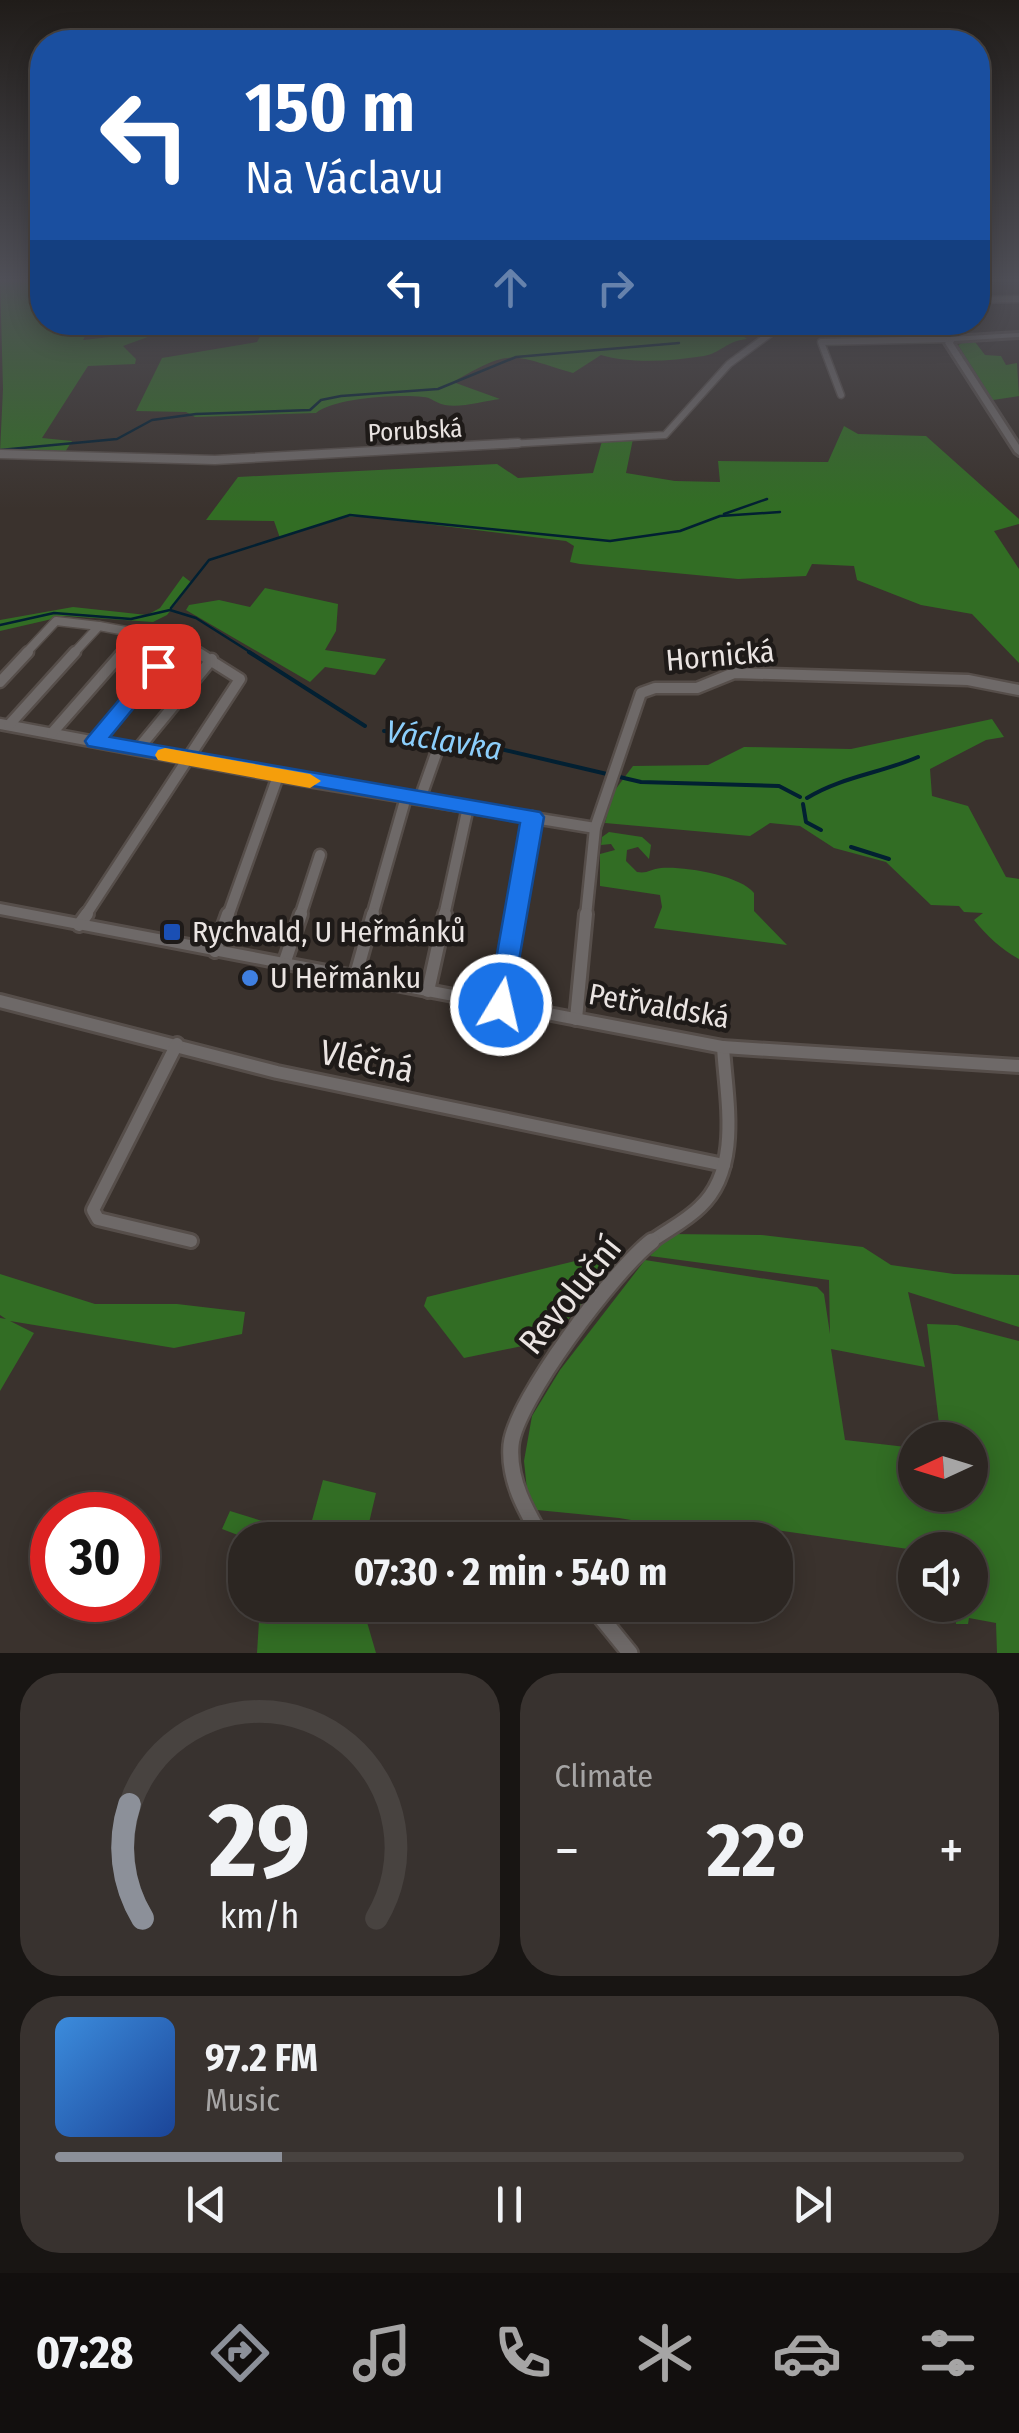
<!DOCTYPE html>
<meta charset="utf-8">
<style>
:root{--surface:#2c2622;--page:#38322f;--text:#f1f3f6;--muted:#a6a5a5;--line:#484340;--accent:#8c9099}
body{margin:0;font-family:"Fira Sans Condensed",sans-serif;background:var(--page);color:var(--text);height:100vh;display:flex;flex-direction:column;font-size:38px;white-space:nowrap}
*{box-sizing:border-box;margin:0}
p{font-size:32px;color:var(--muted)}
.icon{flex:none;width:55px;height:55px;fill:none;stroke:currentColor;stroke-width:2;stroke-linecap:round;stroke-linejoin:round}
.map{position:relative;height:1653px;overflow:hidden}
.drawer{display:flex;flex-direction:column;gap:20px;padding:20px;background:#181513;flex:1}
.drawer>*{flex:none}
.guide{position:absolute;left:30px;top:30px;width:960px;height:305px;border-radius:40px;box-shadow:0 5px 25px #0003,0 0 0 2px var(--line);background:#1a4fa0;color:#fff;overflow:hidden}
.needle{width:65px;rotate:266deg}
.tools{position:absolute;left:898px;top:1422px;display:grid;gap:20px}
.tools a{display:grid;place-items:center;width:90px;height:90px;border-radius:50%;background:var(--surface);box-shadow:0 5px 25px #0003,0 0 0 2px var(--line);font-size:50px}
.speed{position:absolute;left:30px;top:1492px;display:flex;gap:20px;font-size:50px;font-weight:700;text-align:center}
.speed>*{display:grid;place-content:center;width:130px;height:130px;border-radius:50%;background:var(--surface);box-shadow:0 5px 25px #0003,0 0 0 2px var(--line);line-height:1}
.speed .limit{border:15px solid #d22;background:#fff;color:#111}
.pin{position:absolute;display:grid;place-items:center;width:85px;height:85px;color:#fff;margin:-42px;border-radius:20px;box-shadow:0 5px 15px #0006}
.me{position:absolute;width:110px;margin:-55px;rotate:9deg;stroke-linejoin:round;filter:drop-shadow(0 0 8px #0008)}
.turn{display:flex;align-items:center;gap:35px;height:210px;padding:0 50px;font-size:45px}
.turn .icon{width:130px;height:130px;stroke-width:2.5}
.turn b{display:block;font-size:70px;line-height:85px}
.lanes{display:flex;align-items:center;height:95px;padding:0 50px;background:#0003;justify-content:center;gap:50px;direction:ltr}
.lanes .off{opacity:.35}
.big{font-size:75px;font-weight:700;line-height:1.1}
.drawer .widget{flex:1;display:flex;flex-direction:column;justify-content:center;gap:15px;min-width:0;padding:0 35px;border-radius:40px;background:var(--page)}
.drawer .dial{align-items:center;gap:0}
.dial svg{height:260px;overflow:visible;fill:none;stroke:var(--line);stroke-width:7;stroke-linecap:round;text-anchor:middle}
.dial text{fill:var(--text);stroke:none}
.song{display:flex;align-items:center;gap:30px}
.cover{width:120px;height:120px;border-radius:15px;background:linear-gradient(135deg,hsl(210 70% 55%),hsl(220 70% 35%))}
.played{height:10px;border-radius:5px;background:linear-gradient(90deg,var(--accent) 25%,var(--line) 25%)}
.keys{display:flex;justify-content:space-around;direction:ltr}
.heat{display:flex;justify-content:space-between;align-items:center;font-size:55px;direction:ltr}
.drawer .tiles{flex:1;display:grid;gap:20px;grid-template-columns:1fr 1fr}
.widget:last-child{grid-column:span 2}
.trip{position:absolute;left:228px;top:1522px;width:565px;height:100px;border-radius:40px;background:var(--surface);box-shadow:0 5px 25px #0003,0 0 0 2px var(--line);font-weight:700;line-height:100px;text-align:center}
.dock{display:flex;height:160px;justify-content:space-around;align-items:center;background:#120f0e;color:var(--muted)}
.dock .icon{width:70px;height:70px}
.dock .active{color:var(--accent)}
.dock b{font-size:45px;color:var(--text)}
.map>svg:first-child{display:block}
.green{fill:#326d24}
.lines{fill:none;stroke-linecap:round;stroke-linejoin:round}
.stream-far1{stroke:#022032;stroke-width:2.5}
.stream{stroke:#022032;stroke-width:4}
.minor-far4-casing{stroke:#564e4a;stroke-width:9}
.minor-far3-casing{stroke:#564e4a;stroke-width:11}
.minor-far2-casing{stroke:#564e4a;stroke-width:15}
.minor-far1-casing{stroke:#564e4a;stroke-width:18}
.minor-casing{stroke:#564e4a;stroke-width:20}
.tertiary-casing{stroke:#564e4a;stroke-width:6}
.minor-far4{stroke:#6e6968;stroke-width:6}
.minor-far3{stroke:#6e6968;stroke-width:8}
.minor-far2{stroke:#6e6968;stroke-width:10}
.minor-far1{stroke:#6e6968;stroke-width:12}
.minor{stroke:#6e6968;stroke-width:15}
.tertiary{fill:#6e6968;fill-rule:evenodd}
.route{fill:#1a73e8;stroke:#114b97;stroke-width:2.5}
.slow{fill:#f59e0b}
.transit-dot{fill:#1a4fb4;stroke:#1e1a18;stroke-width:4}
.shop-dot{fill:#3f7fe0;stroke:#1e1a18;stroke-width:4}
.labels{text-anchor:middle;stroke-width:9;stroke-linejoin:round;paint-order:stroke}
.far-street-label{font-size:25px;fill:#eae4e2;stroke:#1e1a18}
.street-label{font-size:30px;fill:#eae4e2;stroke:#1e1a18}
.poi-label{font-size:30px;fill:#eae4e2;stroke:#1e1a18;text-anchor:start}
.water-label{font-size:32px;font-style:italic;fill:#8ccefb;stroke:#1e1a18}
.near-street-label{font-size:35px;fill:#eae4e2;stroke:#1e1a18}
</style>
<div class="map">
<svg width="1019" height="1653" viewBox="0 0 1019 1653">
<rect width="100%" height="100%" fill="#3a322d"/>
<g class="green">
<path d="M0,278H42V322L92,323L83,340L119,336L128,323L156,324V334L123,346L136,359L135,364L88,366L42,438L72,441L65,452H0L3,389Z"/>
<path d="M726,323L747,339C726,341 721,353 704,356C671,361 632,364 601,355L573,373C510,355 513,347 453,382L500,399C484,401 461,408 445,405C437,404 431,397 423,397C398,394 334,398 316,413L195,417L186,412L136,411L162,358L257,342L265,327L275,323Z"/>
<path d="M972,338L985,355L1001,356L1006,365L1017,363L1019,396L993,400L958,345Z"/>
<path d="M844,426L858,434L926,436L1019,519V524L994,531L1019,569V663L972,614L921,605L857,580L854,566L812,564L806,576L738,579L580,564L570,562L574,546L566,541L362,516L347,517L280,538L274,521L206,520L238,477L497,464L518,478L593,473L602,441L633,439L626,473L675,481L720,482L718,461L828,462Z"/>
<path d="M183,576L192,583L167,615L153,622L65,616L0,631V620L73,607L147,615L160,608Z"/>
<path d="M265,588L338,604L336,631L325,650L386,659L375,675L325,667L310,682L186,610L189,605L219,600L250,607Z"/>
<path d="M992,719L1004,737L986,740L930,769L932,796L968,806L1006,877L1019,879V959C1003,951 986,935 974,920L983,913L964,912L959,906L931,905L886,862L834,848L800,826L770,823L750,836L605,823L612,794L633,766L708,765L744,747L851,749Z"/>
<path d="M609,832L642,837L651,845L649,859L638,847L627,850L626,861L637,872C647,874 651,869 661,868C683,866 740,875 754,893V911L787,945L654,928L662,907L660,895L600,886V854L615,850L611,844L601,845L602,837Z"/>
<path d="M670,1234L761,1235L863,1247L891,1265L954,1274L1019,1275V1327L908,1292L925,1367L831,1349L845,1440L915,1448V1495H970V1440H941L927,1324L957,1325L1019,1341V1653H997L996,1623L969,1618L968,1624H956L954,1605H970V1550H915L748,1526L746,1539L619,1518L537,1510L527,1490L524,1461L532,1416L560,1370L645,1260L817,1287L824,1294L830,1334L829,1280L650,1256Z"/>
<path d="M604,1254L614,1265L551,1340L464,1358L424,1306L427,1297Z"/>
<path d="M0,1274L95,1304H177L245,1312L242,1334L174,1348L10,1321L34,1333L0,1391V1318L6,1319L0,1315Z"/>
<path d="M323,1480L376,1493L365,1540H251L222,1529L230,1511L308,1535Z"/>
<path d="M260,1605H362L376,1653H257Z"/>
</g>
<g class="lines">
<g class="stream-far1">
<path d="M0,450L117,439L152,420L196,414L310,410L321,400L341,396L438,389L516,357L679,343"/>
<path d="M724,514L767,499"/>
<path d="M171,608L209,560L350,515L610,541L680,531L720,516L780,512"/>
<path d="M0,625L54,613L131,619L170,610L196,618L253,654"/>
</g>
<g class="stream">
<path d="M249,652L365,726"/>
<path d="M384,731L454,739"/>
<path d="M492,747L641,782L779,786L800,797"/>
<path d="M807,798C841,777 881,773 918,757"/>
<path d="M803,804L806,822L821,830"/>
<path d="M851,847L889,859"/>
</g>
<defs>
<g id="minor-far4">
<path d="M978,300L1019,299"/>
<path d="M935,322L950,339"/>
<path d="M841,395L821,342L951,339"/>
<path d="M473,446L665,435L729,364L786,322"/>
</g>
<g id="minor-far3">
<path d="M0,454L215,460L518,443"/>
<path d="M25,654L56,621L99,626"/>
<path d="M73,654L99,626L179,641L201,654"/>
<path d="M120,654L139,633"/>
<path d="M168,654L179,641"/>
</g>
<g id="minor-far2">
<path d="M0,682L28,652"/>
<path d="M0,724L278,776L595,828"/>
<path d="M9,725L75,652"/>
<path d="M52,733L123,652"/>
<path d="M95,741L170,652"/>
<path d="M138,749L212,659"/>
<path d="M420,799L437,751"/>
<path d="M85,916L240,679L197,652"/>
<path d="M228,916L278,776"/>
<path d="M300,916L320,855"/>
<path d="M372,916L406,797"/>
<path d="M444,916L468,807"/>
<path d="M516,916L532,817"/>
<path d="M586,916L595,828L641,693L655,688H697L734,673L968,680L1019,690"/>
</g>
<g id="minor-far1">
<path d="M79,925L87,914"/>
<path d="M215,951L228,914"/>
<path d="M284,964L301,914"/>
<path d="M355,978L373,914"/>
<path d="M428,991L445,914"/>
<path d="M0,1001L277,1072L724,1165"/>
<path d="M501,1005L516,914"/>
<path d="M576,1019L586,914"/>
<path d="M177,1044L93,1210L98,1219L191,1241"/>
<path d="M648,1244C665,1231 685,1222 700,1207C742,1168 726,1098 723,1047"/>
</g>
<g id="minor">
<path d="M543,1540C526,1511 508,1480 511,1445C515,1401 615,1269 652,1241"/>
<path d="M591,1605L630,1653"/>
</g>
<g id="tertiary">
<path d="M1019,333V337L954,341L953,343L1019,445V455L1015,452L945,343L951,337Z"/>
<path d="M0,904L723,1041L1019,1060V1072L723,1053L0,914Z"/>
</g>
</defs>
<use href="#minor-far4" class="minor-far4-casing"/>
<use href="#minor-far3" class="minor-far3-casing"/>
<use href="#minor-far2" class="minor-far2-casing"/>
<use href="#minor-far1" class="minor-far1-casing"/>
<use href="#minor" class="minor-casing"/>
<use href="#tertiary" class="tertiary-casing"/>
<use href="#minor-far4" class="minor-far4"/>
<use href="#minor-far3" class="minor-far3"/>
<use href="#minor-far2" class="minor-far2"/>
<use href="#minor-far1" class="minor-far1"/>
<use href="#minor" class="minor"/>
<use href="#tertiary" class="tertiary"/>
</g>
<linearGradient id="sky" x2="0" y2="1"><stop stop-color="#201c19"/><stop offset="0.55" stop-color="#4f4f57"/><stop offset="1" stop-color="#4f4f57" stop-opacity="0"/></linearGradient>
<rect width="1019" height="509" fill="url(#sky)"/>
<path class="route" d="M158,660L168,666L110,737L540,812L544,817L510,1012H492L488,1005L520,823L88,746L85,741L88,737L151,662Z"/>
<path class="slow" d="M165,748L310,774L321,781L310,788L158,760L155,755L158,750Z"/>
<rect class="transit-dot" x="162" y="922" width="20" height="20" rx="5"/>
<circle class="shop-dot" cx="250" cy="978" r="10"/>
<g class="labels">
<g class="far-street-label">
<text transform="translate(415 430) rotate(-3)" y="9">Porubská</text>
</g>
<g class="street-label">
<text transform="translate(720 656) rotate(-5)" y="10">Hornická</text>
<text transform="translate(659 1006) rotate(10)" y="10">Petřvaldská</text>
</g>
<g class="poi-label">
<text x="192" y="942">Rychvald, U Heřmánků</text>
<text x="270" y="988">U Heřmánku</text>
</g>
<g class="water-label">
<text transform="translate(444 740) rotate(9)" y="11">Václavka</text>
</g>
<g class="near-street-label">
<text transform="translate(367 1061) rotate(12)" y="12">Vléčná</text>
<text transform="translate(570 1295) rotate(-51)" y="12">Revoluční</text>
</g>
</g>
</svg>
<div class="tools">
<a><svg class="needle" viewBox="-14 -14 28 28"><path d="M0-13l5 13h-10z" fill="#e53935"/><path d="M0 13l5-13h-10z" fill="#a6a5a5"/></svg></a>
<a><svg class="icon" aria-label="sound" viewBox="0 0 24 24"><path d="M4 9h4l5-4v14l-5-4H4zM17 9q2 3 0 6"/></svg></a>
</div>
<div class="speed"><div class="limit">30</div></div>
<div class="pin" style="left:158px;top:666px;background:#d93025"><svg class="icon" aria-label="arrive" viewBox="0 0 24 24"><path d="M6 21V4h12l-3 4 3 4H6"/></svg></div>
<svg class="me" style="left:501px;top:1005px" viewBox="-20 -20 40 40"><circle r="17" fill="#1a73e8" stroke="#fff" stroke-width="3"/><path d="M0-11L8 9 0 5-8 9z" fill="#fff"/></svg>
<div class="trip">07:30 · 2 min · 540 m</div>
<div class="guide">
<div class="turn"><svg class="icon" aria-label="left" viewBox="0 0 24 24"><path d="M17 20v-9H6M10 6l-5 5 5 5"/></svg><div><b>150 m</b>Na Václavu</div></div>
<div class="lanes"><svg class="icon" aria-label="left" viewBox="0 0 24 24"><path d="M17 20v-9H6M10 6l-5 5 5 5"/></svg><svg class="icon off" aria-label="ahead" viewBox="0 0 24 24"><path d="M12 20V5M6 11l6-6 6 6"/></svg><svg class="icon off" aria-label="right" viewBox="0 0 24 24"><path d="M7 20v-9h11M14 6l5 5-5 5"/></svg></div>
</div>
</div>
<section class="drawer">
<div class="tiles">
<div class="widget dial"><svg viewBox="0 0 100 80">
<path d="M14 69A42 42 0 1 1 86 69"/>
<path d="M14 69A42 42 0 0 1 10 34" stroke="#8c9099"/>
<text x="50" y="56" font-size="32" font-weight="700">29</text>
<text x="50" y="72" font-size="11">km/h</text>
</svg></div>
<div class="widget"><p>Climate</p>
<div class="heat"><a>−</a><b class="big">22°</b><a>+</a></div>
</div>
<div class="widget">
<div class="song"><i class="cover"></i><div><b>97.2 FM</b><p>Music</p></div></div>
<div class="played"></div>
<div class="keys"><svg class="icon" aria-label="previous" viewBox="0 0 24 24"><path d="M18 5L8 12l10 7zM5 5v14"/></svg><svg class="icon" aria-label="pause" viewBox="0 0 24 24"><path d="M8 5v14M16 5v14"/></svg><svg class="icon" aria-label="next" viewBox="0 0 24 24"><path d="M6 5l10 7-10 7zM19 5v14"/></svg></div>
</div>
</div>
</section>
<nav class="dock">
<b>07:28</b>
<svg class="icon active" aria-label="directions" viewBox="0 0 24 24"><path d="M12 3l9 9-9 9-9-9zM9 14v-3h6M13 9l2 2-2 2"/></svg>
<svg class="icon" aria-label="music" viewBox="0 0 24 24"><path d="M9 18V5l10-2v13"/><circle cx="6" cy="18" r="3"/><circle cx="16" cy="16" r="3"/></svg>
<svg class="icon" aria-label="phone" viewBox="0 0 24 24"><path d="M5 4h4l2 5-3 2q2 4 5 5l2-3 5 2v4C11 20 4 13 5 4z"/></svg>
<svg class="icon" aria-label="climate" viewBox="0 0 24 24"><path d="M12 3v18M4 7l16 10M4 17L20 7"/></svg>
<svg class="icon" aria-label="car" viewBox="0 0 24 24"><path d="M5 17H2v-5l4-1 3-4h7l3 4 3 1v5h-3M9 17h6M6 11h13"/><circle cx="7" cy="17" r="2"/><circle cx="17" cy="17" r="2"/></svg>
<svg class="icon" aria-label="filters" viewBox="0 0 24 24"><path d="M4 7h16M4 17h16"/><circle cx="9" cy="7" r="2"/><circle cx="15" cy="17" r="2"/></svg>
</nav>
